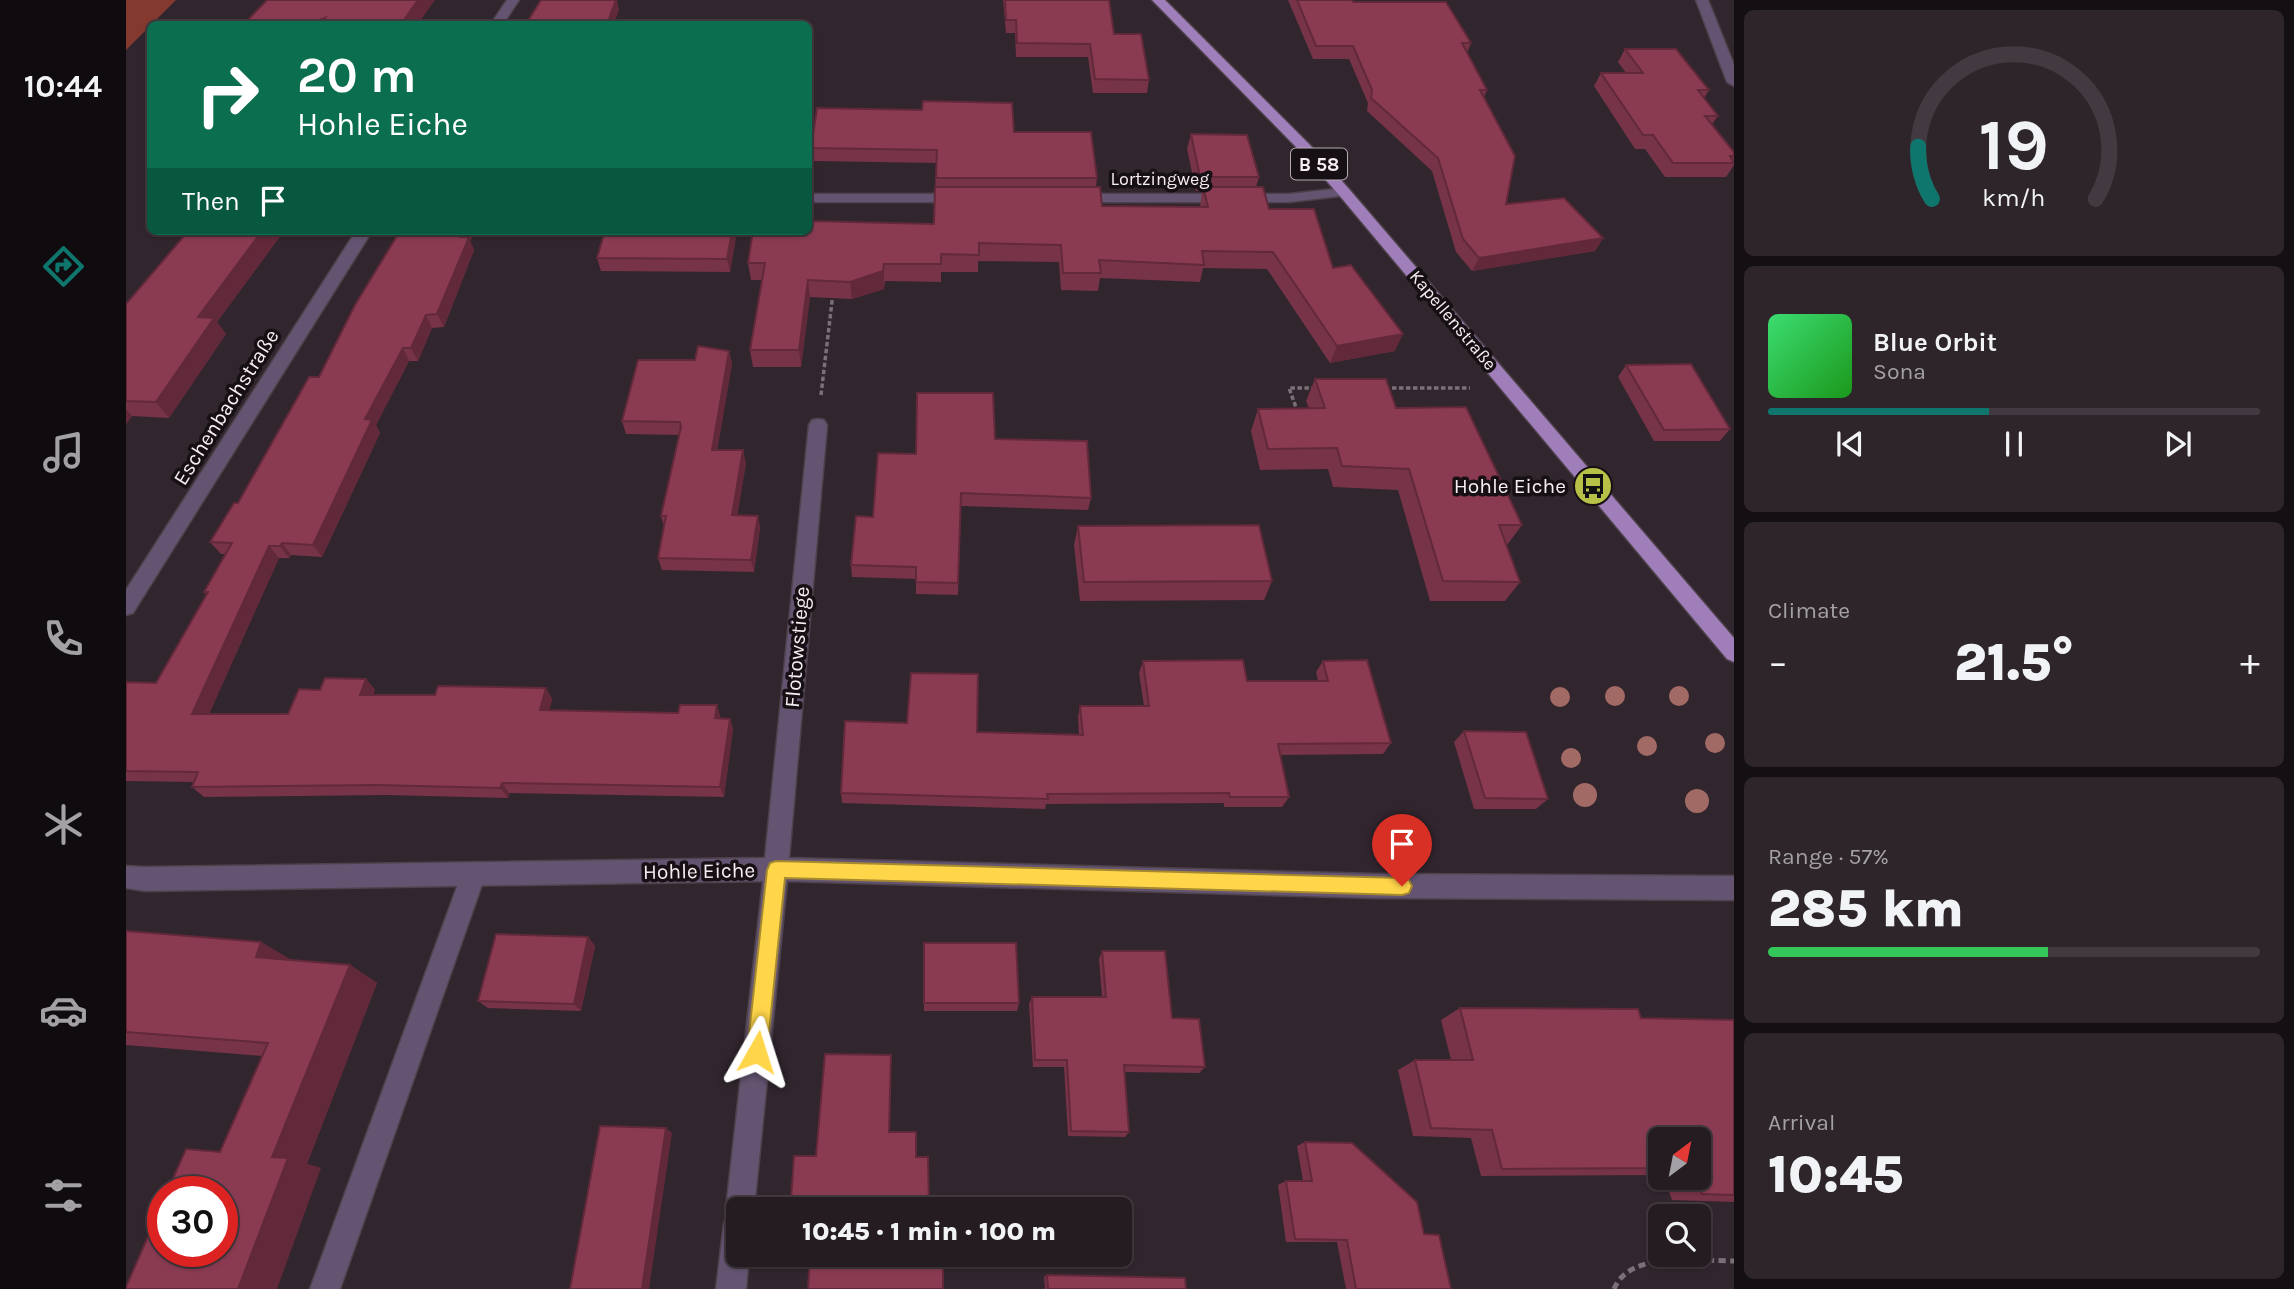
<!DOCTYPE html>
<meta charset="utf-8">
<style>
:root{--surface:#251c22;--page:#2d252a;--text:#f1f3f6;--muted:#a3a1a5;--line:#423a40;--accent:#0f766e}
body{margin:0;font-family:Karla,sans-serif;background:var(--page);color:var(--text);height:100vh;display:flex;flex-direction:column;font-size:26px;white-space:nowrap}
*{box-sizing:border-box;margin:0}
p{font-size:23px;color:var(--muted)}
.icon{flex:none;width:38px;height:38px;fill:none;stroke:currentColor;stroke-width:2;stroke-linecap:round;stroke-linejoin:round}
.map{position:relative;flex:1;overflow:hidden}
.drawer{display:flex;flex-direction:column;gap:10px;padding:10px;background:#140f13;width:560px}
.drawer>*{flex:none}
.hud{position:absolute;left:21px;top:21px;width:665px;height:214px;border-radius:10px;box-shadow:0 2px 5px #0004,0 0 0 2px var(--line);background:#0b6e4f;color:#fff;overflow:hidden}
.needle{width:46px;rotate:32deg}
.tools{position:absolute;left:1522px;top:1127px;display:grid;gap:14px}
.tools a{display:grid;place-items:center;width:63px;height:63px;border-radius:10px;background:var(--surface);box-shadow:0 2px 5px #0004,0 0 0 2px var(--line);font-size:35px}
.speed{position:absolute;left:21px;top:1176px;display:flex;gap:14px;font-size:35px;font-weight:700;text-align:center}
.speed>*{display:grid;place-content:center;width:91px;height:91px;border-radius:50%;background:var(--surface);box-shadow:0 2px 5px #0004,0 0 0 2px var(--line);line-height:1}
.speed .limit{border:10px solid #d22;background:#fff;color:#111}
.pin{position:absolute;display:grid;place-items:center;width:60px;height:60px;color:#fff;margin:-72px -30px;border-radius:50% 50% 50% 0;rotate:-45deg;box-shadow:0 0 7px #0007}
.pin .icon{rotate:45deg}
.me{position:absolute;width:77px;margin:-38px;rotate:6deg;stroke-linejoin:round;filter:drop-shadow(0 0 5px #0008)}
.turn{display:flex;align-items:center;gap:24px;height:147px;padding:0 35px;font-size:32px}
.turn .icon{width:91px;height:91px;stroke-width:2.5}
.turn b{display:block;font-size:49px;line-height:60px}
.then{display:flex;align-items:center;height:66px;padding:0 35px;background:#0003;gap:14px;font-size:26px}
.big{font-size:52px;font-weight:800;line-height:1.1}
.drawer .widget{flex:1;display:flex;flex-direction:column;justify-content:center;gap:10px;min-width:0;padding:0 24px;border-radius:10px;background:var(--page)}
.drawer .dial{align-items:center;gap:0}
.dial svg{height:182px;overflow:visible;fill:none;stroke:var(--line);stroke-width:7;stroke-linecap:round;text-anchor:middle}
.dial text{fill:var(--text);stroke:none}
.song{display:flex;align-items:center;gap:21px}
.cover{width:84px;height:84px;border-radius:10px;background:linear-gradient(135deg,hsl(140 70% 55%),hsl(120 70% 35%))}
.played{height:7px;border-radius:4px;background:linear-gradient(90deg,var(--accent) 45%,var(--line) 45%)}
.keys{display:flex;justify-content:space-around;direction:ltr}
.heat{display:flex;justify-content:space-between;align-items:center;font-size:38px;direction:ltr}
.charge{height:10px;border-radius:5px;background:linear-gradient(90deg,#34c759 57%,var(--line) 0)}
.trip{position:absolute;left:600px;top:1197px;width:406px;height:70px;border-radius:10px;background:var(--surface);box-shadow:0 2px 5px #0004,0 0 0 2px var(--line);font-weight:800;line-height:70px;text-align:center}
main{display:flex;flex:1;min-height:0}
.tabs{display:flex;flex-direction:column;width:126px;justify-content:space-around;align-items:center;background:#0f0b0e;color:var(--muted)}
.tabs .icon{width:49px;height:49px}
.tabs .active{color:var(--accent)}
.tabs b{font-size:32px;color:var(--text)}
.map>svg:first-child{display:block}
.green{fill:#83392d}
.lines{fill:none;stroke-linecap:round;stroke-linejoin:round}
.lane-casing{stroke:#4d414a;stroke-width:3}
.street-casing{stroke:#4d414a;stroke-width:3}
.primary-casing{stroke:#4d414a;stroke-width:3}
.path-far1{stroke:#7a7077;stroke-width:3.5;stroke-dasharray:4.5 2.5;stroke-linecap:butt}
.path{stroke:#7a7077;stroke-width:5;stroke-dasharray:7 4.5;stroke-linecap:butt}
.lane{fill:#645471;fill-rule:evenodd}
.street{fill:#645471;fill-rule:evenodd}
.primary{fill:#9f7eb9;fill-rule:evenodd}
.tree{fill:#a26a64}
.wall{fill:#773347}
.shaded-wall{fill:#612939}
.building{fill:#8a3b52;stroke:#612939;stroke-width:2}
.route{fill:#ffd54a;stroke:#a68a30;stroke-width:2}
.labels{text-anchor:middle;stroke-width:7;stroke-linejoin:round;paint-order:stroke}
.far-street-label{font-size:18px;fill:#f7eef4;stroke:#161014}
.shield{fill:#161014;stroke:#b4abb1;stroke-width:2}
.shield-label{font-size:19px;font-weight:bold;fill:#f7eef4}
.street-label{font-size:21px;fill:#f7eef4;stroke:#161014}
.poi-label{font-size:21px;fill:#f7eef4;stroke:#161014;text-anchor:end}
</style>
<main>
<nav class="tabs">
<b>10:44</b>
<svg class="icon active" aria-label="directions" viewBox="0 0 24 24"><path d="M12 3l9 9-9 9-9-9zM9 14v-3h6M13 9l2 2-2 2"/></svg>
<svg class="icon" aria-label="music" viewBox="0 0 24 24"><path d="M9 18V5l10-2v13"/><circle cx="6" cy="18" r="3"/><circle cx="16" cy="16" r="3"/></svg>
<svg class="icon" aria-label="phone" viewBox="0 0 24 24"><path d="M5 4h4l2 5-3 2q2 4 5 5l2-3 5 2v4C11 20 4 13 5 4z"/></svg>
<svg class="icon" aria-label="climate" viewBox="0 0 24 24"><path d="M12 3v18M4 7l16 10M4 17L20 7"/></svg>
<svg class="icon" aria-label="car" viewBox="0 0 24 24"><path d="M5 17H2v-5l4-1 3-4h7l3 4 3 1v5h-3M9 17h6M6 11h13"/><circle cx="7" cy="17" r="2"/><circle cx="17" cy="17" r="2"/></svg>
<svg class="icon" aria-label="filters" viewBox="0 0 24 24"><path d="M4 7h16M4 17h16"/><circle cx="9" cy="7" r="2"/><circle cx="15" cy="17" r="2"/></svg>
</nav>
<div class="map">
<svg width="1608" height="1289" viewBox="0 0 1608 1289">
<rect width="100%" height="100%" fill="#31252e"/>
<path class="green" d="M0,0H50L0,50Z"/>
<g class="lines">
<defs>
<path id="lane" d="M347,865L356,868L359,876L214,1289H184L335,876L338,868Z"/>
<g id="street">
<path d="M381,0H393L377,24H365Z"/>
<path d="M1570,0H1582L1608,65V86L1601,82Z"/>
<path d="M1218,188L1225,192L1223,195L1163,202H947L940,198L947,194H1163Z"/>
<path d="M682,194H838L845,198L838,202H682Z"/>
<path d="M230,231H246L7,613L0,615V590Z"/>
<path d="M692,419L698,420L701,425L663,858L1249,874L1608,876V900L1249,898L661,881L628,1209H612V1255H623L620,1289H590L598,1223L602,1213L600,1209L637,881L19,891L0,888V866L19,867L639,858L683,425L686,420Z"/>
</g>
<path id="primary" d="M1026,0H1039L1184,145L1223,189L1608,638V662L1601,659L1213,195L1174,151Z"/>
</defs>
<use href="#lane" class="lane-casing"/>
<use href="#street" class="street-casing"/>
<use href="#primary" class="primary-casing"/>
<g class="path-far1">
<path d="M1259,388H1344"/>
<path d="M695,395L707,293"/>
<path d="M1172,413L1163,388H1190"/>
</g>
<path class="path" d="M1488,1289C1504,1250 1572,1261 1608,1261"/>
<use href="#lane" class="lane"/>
<use href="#street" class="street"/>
<use href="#primary" class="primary"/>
</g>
<g class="tree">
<circle cx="1489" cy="696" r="10"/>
<circle cx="1553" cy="696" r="10"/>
<circle cx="1434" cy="697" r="10"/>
<circle cx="1589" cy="743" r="10"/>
<circle cx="1521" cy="746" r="10"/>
<circle cx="1445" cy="758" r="10"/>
<circle cx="1459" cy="795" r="12"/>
<circle cx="1571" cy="801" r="12"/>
</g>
<g class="wall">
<path d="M877,0H983L988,34L1023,80L1021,93H967L962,57H890L889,33H880Z"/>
<path d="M1162,0H1226L1227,2L1345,43L1341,53L1361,90L1358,97L1380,204L1477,238L1469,251L1346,271L1330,252L1306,171L1241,111L1242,103L1223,59H1187Z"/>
<path d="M1499,49L1583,90L1578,98L1592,116L1586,124L1608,152V165L1600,177H1539L1519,149H1509L1468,86L1475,73H1500L1492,62Z"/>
<path d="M888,132L971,178L970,187L976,206L1074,207L1076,191H1070L1061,149L1065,134L1133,177L1130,187L1143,209L1207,268L1269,351L1204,363L1141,269L1077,268L1074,282L974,278L972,291L935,290L933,262L852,261V272H815V282L759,281L758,289L726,299L684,297L675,367H627L624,350L636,280H625L622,263L808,224L810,163L687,161L685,148Z"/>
<path d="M68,231H158L91,322L100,334L43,418L6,416L0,424V304Z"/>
<path d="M274,231H350L344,241L348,250L318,327L306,328L292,361H283L250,425L254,433L196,557L165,555L163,558H153L83,714H162L194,690L240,679L249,690L247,695H309L420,688L426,699L423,710L594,715V718L604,719L607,729L598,797L383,793L382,798L261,795L78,797L66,787L68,782L0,781V682L30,683L81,595L78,592L100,554H95L84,542L112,503L193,377Z"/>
<path d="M479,231H611L604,272L475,271L471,258Z"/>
<path d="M603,351L606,364L591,450L620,463L611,516H632L634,528L628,572L536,570L532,558L538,526L535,516L553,435L500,434L496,421L569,360Z"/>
<path d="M1500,365L1604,429L1594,441H1528L1492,377Z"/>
<path d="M1189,379L1270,408L1396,525L1381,545L1394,582L1379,601H1304L1272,490L1207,487L1202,469L1134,470L1125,431L1132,409L1183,408L1180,401Z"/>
<path d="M869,439L965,498L962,510L835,506L832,595L790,594V579L726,577L725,565L747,517L790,454Z"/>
<path d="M952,526L1146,581L1138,600L954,601L948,545Z"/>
<path d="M1017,661L1121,681H1192L1190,672L1197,661L1265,743L1257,754L1154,755L1163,797L1156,807H1098V803L920,804L919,809L716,803L715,793L953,735L952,717L954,706H1018L1013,673Z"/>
<path d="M1338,731L1422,799L1410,809H1348L1328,742Z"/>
<path d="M0,931L135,942L165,960L224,965L251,983L181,1164L195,1168L94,1152L137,1056L0,1045Z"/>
<path d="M462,937L469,946L455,1011L362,1008L352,1001Z"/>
<path d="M798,943L893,1003L891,1011H798Z"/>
<path d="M976,951L1046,1018L1079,1067L1073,1073L998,1072L1003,1132L999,1137L942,1136L938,1067H907L903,1004L906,997H976L973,959Z"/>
<path d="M1334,1008L1515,1018L1608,1020V1202L1546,1200L1538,1178H1573V1139H1535V1175L1355,1176L1345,1138L1287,1136L1272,1070L1289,1060H1325L1315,1020Z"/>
<path d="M765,1055V1062L688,1203L668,1202L665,1199L690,1156Z"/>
<path d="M1179,1142L1298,1234L1325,1289H1220L1211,1242H1160L1152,1185L1160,1181H1177L1171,1146Z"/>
<path d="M921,1275L1060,1289H919L918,1277Z"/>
</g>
<g class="shaded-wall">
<path d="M292,0H309L292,24H275Z"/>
<path d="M490,0H491L493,10L488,24H481Z"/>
<path d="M199,18L202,24H182Z"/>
<path d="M136,231H158L91,322L100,334L43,418L30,402L72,317Z"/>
<path d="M337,231H350L344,241L348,250L318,327L311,314L334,237Z"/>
<path d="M606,231H611L604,272L601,259Z"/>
<path d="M1477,238L1469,251L1346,271L1353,258Z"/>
<path d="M758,264V289L726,299L724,282Z"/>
<path d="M682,280L684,297L675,367L673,350Z"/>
<path d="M300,315L306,328L292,361L285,348Z"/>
<path d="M1277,334L1269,351L1204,363L1211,346Z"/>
<path d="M277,348L283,361L250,425L254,433L196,557L187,545L239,419Z"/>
<path d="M603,351L606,364L589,463L586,450Z"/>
<path d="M0,409L6,416L0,424Z"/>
<path d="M617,450L620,463L609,528L606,515Z"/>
<path d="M632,516L634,528L628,572L625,560Z"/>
<path d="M156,543L165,555L163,558L154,546Z"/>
<path d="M143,546L153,558L78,725L66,714Z"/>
<path d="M240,679L249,690L244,706L234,695Z"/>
<path d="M420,688L426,699L421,721L414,710Z"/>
<path d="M591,705L594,715L592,728L589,718Z"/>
<path d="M604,719L607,729L598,797L594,787Z"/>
<path d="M376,783L383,793L382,798L374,788Z"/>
<path d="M462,937L469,946L455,1011L448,1004Z"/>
<path d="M135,942L167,961L130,957Z"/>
<path d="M224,965L251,983L181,1164L195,1168L151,1289H112L146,1157Z"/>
<path d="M765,1055V1062L764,1137L763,1132Z"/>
<path d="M540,1128L546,1133L523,1289H516Z"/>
</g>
<g class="building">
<path d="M141,0H292L275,24H194L199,18L182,24H118Z"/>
<path d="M415,0H490L481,24H400Z"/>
<path d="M879,0H983L988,34H1015L1023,80L969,79L964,44L891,43L890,20H880Z"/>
<path d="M1171,0H1226L1227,2H1320L1345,43H1336L1361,90H1354L1389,156L1380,204L1438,198L1477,238L1353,258L1337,239L1312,158L1245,98L1246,90L1227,46H1190Z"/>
<path d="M1499,49H1550L1583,90H1572L1592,116H1579L1608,152V156H1604L1608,163H1547L1527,135H1517L1475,73H1517Z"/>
<path d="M797,101L886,103L888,132H965L971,178H810L811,150L685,148L691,108L796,110Z"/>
<path d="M1065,134L1121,135L1133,177H1074Z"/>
<path d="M809,187H974L976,206L1082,207L1077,187H1137L1143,209H1188L1207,268L1225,265L1277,334L1211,346L1147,252L1076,251L1078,265L973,260L975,273H937L935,245L853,243V255L815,254V264H758L757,271L724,282L682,280L673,350H624L639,263H622L627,231H682V221L808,224Z"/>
<path d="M68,231H136L72,317L88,318L30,402L0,401V304L58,236H64Z"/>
<path d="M274,231H337L334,237H343L311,314L300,315L285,348H277L239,419L246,420L187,545L156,543L154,546H143L66,714H162L173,689L194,690L199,678L240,679L234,695H309L312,686L420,688L414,710L552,713L554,705H591L589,718L604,719L594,787L376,783L374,788L251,785L66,787L72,772L0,771V682L30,683L82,592H78L106,543L84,542L108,503H112L183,377H193L229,305Z"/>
<path d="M479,231H606L601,259L471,258Z"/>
<path d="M572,346L603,351L586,450H617L606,515L632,516L625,560L532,558L540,516H535L555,427L554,422L496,421L512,360H569Z"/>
<path d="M1565,364L1604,429L1538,430L1500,365Z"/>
<path d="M1189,379H1260L1270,408L1340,407L1396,525H1373L1394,582L1317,581L1283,469L1216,466L1211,448L1142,449L1132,409L1199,408Z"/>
<path d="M791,393H867L869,439L961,441L965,498L835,493L832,583L790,582V567L725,565L730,516L747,517L752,453L790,454Z"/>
<path d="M1133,525L1146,581L958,582L952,526Z"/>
<path d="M1117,660L1121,681H1202L1197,661L1241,660L1265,743L1152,744L1163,797H1104L1103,793L921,794L922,799L715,793L719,721L781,723L785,673L852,674L851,732L957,735L954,706H1023L1017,661Z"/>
<path d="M1338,731L1400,732L1422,799L1359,798Z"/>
<path d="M0,931L135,942L130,957L224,965L146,1157L162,1158L112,1289H0V1287L37,1202V1251H96V1192H41L60,1149L94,1152L142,1043L0,1032Z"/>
<path d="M370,934L462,937L448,1004L352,1001Z"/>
<path d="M798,943H890L893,1003H798Z"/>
<path d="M976,951H1039L1046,1018L1073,1019L1079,1067L998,1065L1003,1132L945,1131L941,1060H909L906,997H980Z"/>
<path d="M1334,1008L1512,1009L1515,1018L1608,1020V1195L1576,1194L1570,1178H1573V1139H1535V1168L1376,1169L1366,1130L1305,1128L1289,1060H1347Z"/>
<path d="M699,1054L765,1055L763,1132H790V1157H802L803,1209H687L688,1199H665L668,1156H690Z"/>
<path d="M474,1126L540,1128L516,1289H444Z"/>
<path d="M1179,1142L1226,1143L1291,1202L1298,1234L1313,1235L1325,1289H1230L1221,1240L1169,1239L1160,1181H1186Z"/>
<path d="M684,1255H817V1289H682Z"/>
<path d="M921,1275L1059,1278L1060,1289H922Z"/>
</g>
<path class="route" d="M650,861L1276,878L1283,880L1286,886L1283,893L1276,895L659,878L641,1052L638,1059L631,1062L624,1059L621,1052L641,870L644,863Z"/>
<defs>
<symbol id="bus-disc" viewBox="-11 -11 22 22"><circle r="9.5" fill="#b7c147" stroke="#161014"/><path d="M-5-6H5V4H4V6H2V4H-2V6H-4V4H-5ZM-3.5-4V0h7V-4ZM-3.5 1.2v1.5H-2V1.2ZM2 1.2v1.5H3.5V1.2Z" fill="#111"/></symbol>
</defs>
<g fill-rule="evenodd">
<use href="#bus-disc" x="1445" y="464" width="44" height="44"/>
</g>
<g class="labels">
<g class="far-street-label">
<text x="1034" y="185">Lortzingweg</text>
<text transform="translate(1327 320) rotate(50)" y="6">Kapellenstraße</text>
</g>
<rect class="shield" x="1165" y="148.5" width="56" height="31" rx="5"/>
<g class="shield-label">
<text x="1193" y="171">B 58</text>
</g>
<g class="street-label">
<text transform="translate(100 407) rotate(-58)" y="7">Eschenbachstraße</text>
<text transform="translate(671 647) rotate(-85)" y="7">Flotowstiege</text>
<text transform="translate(573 871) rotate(-1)" y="7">Hohle Eiche</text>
</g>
<g class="poi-label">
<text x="1440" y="493">Hohle Eiche</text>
</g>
</g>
</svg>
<div class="tools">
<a><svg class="needle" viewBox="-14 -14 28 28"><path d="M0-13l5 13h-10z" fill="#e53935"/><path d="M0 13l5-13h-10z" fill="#a3a1a5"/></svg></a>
<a><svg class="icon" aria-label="search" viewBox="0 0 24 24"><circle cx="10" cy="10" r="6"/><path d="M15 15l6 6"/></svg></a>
</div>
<div class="speed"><div class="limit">30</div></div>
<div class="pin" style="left:1276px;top:886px;background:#d93025"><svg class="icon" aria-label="arrive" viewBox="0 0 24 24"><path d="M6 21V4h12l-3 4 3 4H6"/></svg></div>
<svg class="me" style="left:631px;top:1052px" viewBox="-20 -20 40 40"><path d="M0-17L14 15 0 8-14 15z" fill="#ffd54a" stroke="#fff" stroke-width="4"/></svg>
<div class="trip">10:45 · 1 min · 100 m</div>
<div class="hud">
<div class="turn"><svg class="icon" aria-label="right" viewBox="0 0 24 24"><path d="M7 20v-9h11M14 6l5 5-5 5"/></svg><div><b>20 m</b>Hohle Eiche</div></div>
<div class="then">Then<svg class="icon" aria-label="arrive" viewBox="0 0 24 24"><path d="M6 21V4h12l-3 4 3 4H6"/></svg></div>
</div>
</div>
<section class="drawer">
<div class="widget dial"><svg viewBox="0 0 100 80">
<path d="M14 69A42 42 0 1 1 86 69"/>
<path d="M14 69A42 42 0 0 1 8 46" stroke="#0f766e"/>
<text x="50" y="56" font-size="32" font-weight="700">19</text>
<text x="50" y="72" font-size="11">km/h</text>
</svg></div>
<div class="widget">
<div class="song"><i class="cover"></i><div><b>Blue Orbit</b><p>Sona</p></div></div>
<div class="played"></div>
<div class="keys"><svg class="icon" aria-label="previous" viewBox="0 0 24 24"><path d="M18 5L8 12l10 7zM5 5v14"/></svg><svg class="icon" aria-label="pause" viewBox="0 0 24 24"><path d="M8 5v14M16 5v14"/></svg><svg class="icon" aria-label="next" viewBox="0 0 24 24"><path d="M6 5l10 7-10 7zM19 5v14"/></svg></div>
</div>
<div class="widget"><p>Climate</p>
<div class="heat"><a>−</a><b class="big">21.5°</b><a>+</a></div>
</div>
<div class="widget"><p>Range · 57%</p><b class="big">285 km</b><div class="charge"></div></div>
<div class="widget"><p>Arrival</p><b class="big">10:45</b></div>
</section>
</main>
